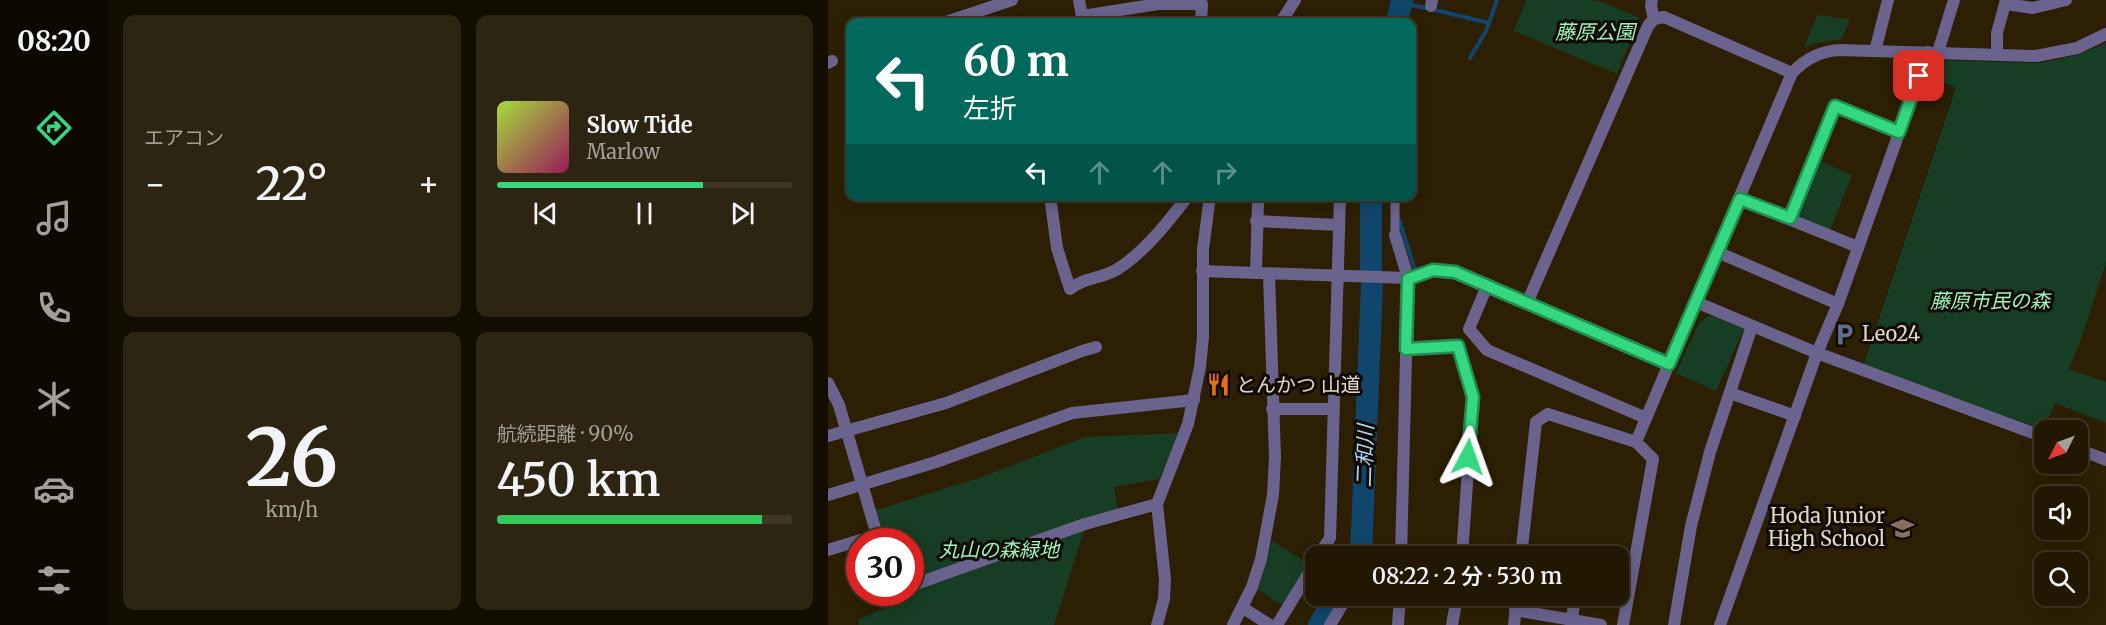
<!DOCTYPE html>
<html lang="ja">
<meta charset="utf-8">
<style>
:root{--surface:#211702;--page:#2d2411;--text:#f1f3f6;--muted:#a29f99;--line:#3e3624;--accent:#34d881}
body{margin:0;font-family:Merriweather,"Noto Sans JP",serif;background:var(--page);color:var(--text);height:100vh;display:flex;flex-direction:column;font-size:22px;white-space:nowrap}
*{box-sizing:border-box;margin:0}
p{font-size:20px;color:var(--muted)}
.icon{flex:none;width:33px;height:33px;fill:none;stroke:currentColor;stroke-width:2;stroke-linecap:round;stroke-linejoin:round}
.map{position:relative;flex:1;overflow:hidden}
.drawer{display:flex;flex-direction:column;gap:15px;padding:15px;background:#120d01;width:720px}
.drawer>*{flex:none}
.hud{position:absolute;left:18px;top:18px;width:570px;height:183px;border-radius:12px;box-shadow:0 3px 15px #0003,0 0 0 2px var(--line);background:#00695c;color:#fff;overflow:hidden}
.needle{width:39px;rotate:228deg}
.buttons{position:absolute;left:1206px;top:420px;display:grid;gap:12px}
.buttons a{display:grid;place-items:center;width:54px;height:54px;border-radius:12px;background:var(--surface);box-shadow:0 3px 15px #0003,0 0 0 2px var(--line);font-size:30px}
.speed{position:absolute;left:18px;top:528px;display:flex;gap:12px;font-size:30px;font-weight:700;text-align:center}
.speed>*{display:grid;place-content:center;width:78px;height:78px;border-radius:50%;background:var(--surface);box-shadow:0 3px 15px #0003,0 0 0 2px var(--line);line-height:1}
.speed .limit{border:9px solid #d22;background:#fff;color:#111}
.pin{position:absolute;display:grid;place-items:center;width:51px;height:51px;color:#fff;margin:-26px;border-radius:12px;box-shadow:0 3px 9px #0006}
.me{position:absolute;width:66px;margin:-33px;rotate:4deg;stroke-linejoin:round;filter:drop-shadow(0 0 4px #0008)}
.turn{display:flex;align-items:center;gap:21px;height:126px;padding:0 18px;font-size:27px}
.turn .icon{width:78px;height:78px;stroke-width:2.5}
.turn b{display:block;font-size:42px;line-height:51px}
.lanes{display:flex;align-items:center;height:57px;padding:0 18px;background:#0003;justify-content:center;gap:30px;direction:ltr}
.lanes .off{opacity:.35}
.big{font-size:45px;font-weight:600;line-height:1.1}
.drawer .widget{flex:1;display:flex;flex-direction:column;justify-content:center;gap:9px;min-width:0;padding:0 21px;border-radius:12px;background:var(--page)}
.drawer .dial{align-items:center;gap:0}
.dial b{font-size:78px;line-height:1}
.song{display:flex;align-items:center;gap:18px}
.cover{width:72px;height:72px;border-radius:9px;background:linear-gradient(135deg,hsl(80 70% 55%),hsl(330 70% 35%))}
.played{height:6px;border-radius:3px;background:linear-gradient(90deg,var(--accent) 70%,var(--line) 70%)}
.keys{display:flex;justify-content:space-around;direction:ltr}
.heat{display:flex;justify-content:space-between;align-items:center;font-size:33px;direction:ltr}
.charge{height:9px;border-radius:4px;background:linear-gradient(90deg,#34c759 90%,var(--line) 0)}
.drawer .tiles{flex:1;display:grid;gap:15px;grid-template-columns:repeat(2,1fr)}
.trip{position:absolute;left:477px;top:546px;width:324px;height:60px;border-radius:12px;background:var(--surface);box-shadow:0 3px 15px #0003,0 0 0 2px var(--line);font-weight:600;line-height:60px;text-align:center}
main{display:flex;flex:1;min-height:0}
.tab-bar{display:flex;flex-direction:column;width:108px;justify-content:space-around;align-items:center;background:#0d0901;color:var(--muted)}
.tab-bar .icon{width:42px;height:42px}
.tab-bar .selected{color:var(--accent)}
.tab-bar b{font-size:27px;color:var(--text)}
.map>svg:first-child{display:block}
.green{fill:#173d24}
.lines{fill:none;stroke-linecap:round;stroke-linejoin:round}
.stream{stroke:#10466c;stroke-width:4}
.river{stroke:#10466c;stroke-width:22}
.pedestrian{stroke:#69638d;stroke-width:9}
.minor{stroke:#69638d;stroke-width:12}
.route-casing{stroke:#228c54;stroke-width:15}
.route{stroke:#34d881;stroke-width:10}
.labels{text-anchor:middle;stroke-width:6;stroke-linejoin:round;paint-order:stroke}
.park-label{font-size:20px;font-style:italic;fill:#9ff3b8;stroke:#100a02}
.poi-label{font-size:20px;fill:#e0d7c7;stroke:#100a02;text-anchor:start}
.water-label{font-size:21px;font-style:italic;fill:#aad5fa;stroke:#100a02}
</style>
<main>
<nav class="tab-bar">
<b>08:20</b>
<svg class="icon selected" aria-label="directions" viewBox="0 0 24 24"><path d="M12 3l9 9-9 9-9-9zM9 14v-3h6M13 9l2 2-2 2"/></svg>
<svg class="icon" aria-label="music" viewBox="0 0 24 24"><path d="M9 18V5l10-2v13"/><circle cx="6" cy="18" r="3"/><circle cx="16" cy="16" r="3"/></svg>
<svg class="icon" aria-label="phone" viewBox="0 0 24 24"><path d="M5 4h4l2 5-3 2q2 4 5 5l2-3 5 2v4C11 20 4 13 5 4z"/></svg>
<svg class="icon" aria-label="climate" viewBox="0 0 24 24"><path d="M12 3v18M4 7l16 10M4 17L20 7"/></svg>
<svg class="icon" aria-label="car" viewBox="0 0 24 24"><path d="M5 17H2v-5l4-1 3-4h7l3 4 3 1v5h-3M9 17h6M6 11h13"/><circle cx="7" cy="17" r="2"/><circle cx="17" cy="17" r="2"/></svg>
<svg class="icon" aria-label="filters" viewBox="0 0 24 24"><path d="M4 7h16M4 17h16"/><circle cx="9" cy="7" r="2"/><circle cx="15" cy="17" r="2"/></svg>
</nav>
<section class="drawer">
<div class="tiles">
<div class="widget"><p>エアコン</p>
<div class="heat"><a>−</a><b class="big">22°</b><a>+</a></div>
</div>
<div class="widget">
<div class="song"><i class="cover"></i><div><b>Slow Tide</b><p>Marlow</p></div></div>
<div class="played"></div>
<div class="keys"><svg class="icon" aria-label="previous" viewBox="0 0 24 24"><path d="M18 5L8 12l10 7zM5 5v14"/></svg><svg class="icon" aria-label="pause" viewBox="0 0 24 24"><path d="M8 5v14M16 5v14"/></svg><svg class="icon" aria-label="next" viewBox="0 0 24 24"><path d="M6 5l10 7-10 7zM19 5v14"/></svg></div>
</div>
<div class="widget dial"><b>26</b><p>km/h</p></div>
<div class="widget"><p>航続距離 · 90%</p><b class="big">450 km</b><div class="charge"></div></div>
</div>
</section>
<div class="map">
<svg width="1278" height="625" viewBox="0 0 1278 625">
<rect width="100%" height="100%" fill="#2c1f03"/>
<g class="green">
<path d="M698,0H764L775,2L812,18L789,74L686,31Z"/>
<path d="M989,15L1022,19L1014,39L988,43L976,48Z"/>
<path d="M1278,43V262L1255,334L1241,369L1278,382V423L1227,403L1216,430L1035,367L1128,88L1097,74L1099,66L1105,60L1209,63C1234,60 1255,53 1278,43Z"/>
<path d="M990,160L1024,175L1002,230L970,217L969,211Z"/>
<path d="M882,315L916,329L888,391L848,373L871,323Z"/>
<path d="M351,433L331,479L286,487L290,510L260,518L226,625H31L30,620L57,608L71,597L100,586L90,557L83,560L82,542L55,541L45,511L154,477L257,437Z"/>
<path d="M444,541L482,564L456,606L430,590Z"/>
</g>
<g class="lines">
<g class="stream">
<path d="M573,3L598,8"/>
<path d="M607,10L661,23L669,0"/>
<path d="M642,58L658,31L661,23"/>
<path d="M571,219L586,267"/>
</g>
<g class="river">
<path d="M569,22L574,0"/>
<path d="M543,268V196"/>
<path d="M533,556L544,284"/>
<path d="M491,625L509,596"/>
</g>
<path class="pedestrian" d="M567,196V235"/>
<g class="minor">
<path d="M251,0L255,22"/>
<path d="M824,0L823,6L826,19"/>
<path d="M1177,4L1205,8L1238,0"/>
<path d="M603,6L604,0"/>
<path d="M254,16L330,4H374L373,22"/>
<path d="M118,22L184,0"/>
<path d="M453,22L467,0"/>
<path d="M1047,51L1060,0"/>
<path d="M1110,52L1126,0"/>
<path d="M1169,54V33L1178,0"/>
<path d="M0,63L4,61"/>
<path d="M222,196L229,248L242,289C257,277 272,279 288,270C316,253 340,222 360,196"/>
<path d="M911,199L1030,247"/>
<path d="M962,218L1007,106L1071,132"/>
<path d="M428,221L511,225"/>
<path d="M567,235L580,278L573,556"/>
<path d="M889,252L1010,304"/>
<path d="M374,271L580,278L605,270L627,272L841,364"/>
<path d="M428,273L430,201"/>
<path d="M659,286L641,329L659,350L818,418"/>
<path d="M868,302L989,353L1216,437"/>
<path d="M699,303L820,26L826,19L836,17L964,73"/>
<path d="M578,349L630,346L645,397L634,556"/>
<path d="M0,383L11,405L51,542"/>
<path d="M902,393L967,416"/>
<path d="M444,409H505"/>
<path d="M0,436L118,403L254,351L268,347"/>
<path d="M808,442L964,73C977,59 993,51 1012,50L1208,56L1249,48L1278,34"/>
<path d="M1250,449L1278,460"/>
<path d="M0,495L108,462L244,413L366,400"/>
<path d="M0,550L49,535"/>
<path d="M490,556L502,538L512,196"/>
<path d="M693,556L708,422L720,414L808,442L825,459L795,625"/>
<path d="M82,586L257,524L329,504"/>
<path d="M415,608L442,625"/>
<path d="M687,610L773,625"/>
<path d="M744,620L747,596"/>
<path d="M329,625L336,599L337,579L329,504L360,424L372,367L375,337V249L382,196"/>
<path d="M405,625L424,587L433,559L445,495L447,457L441,274"/>
<path d="M449,625L488,561"/>
<path d="M502,625L519,597L572,598L628,602"/>
<path d="M570,625L572,596"/>
<path d="M624,625L629,597"/>
<path d="M686,625L689,596"/>
<path d="M846,625L863,526L882,452L924,326"/>
<path d="M892,625L989,353L1010,304L1100,52"/>
</g>
</g>
<g class="lines">
<defs>
<path id="route" d="M640,457L645,397L630,346L578,349L580,279L605,270L627,272L841,364L912,199L962,218L1007,106L1071,132L1091,76"/>
</defs>
<use href="#route" class="route-casing"/>
<use href="#route" class="route"/>
</g>
<defs>
<symbol id="parking-bare" viewBox="-9 -9 18 18"><path d="M-3.5-5.5H1a3.5 3.5 0 0 1 0 7H-1V5.5H-3.5ZM-1-3.4V-.6H.8a1.4 1.4 0 0 0 0-2.8Z" fill="#5c6f8a" stroke="#100a02" stroke-width="2.5" paint-order="stroke"/></symbol>
<symbol id="restaurant-bare" viewBox="-9 -9 18 18"><path d="M-5-6h1v4h1v-4h1v4h1v-4h1v5L-1.5 .5V6h-2V.5L-5-1ZM5-6V6H3V1.5H1.5Q1.5-4 5-6Z" fill="#e8710a" stroke="#100a02" stroke-width="2.5" paint-order="stroke"/></symbol>
<symbol id="school-bare" viewBox="-9 -9 18 18"><path d="M0-5L7-2L0 1L-7-2ZM-4 1L0 2.5L4 1V4Q0 6-4 4Z" fill="#8d6e63" stroke="#100a02" stroke-width="2.5" paint-order="stroke"/></symbol>
</defs>
<g fill-rule="evenodd">
<use href="#parking-bare" x="1000" y="318" width="33" height="33"/>
<use href="#restaurant-bare" x="374" y="368" width="33" height="33"/>
<use href="#school-bare" x="1058" y="512" width="33" height="33"/>
</g>
<g class="labels">
<g class="park-label">
<text x="767" y="39">藤原公園</text>
<text x="1162" y="308">藤原市民の森</text>
<text x="171" y="557">丸山の森緑地</text>
</g>
<g class="poi-label">
<text x="1034" y="341">Leo24</text>
<text x="408" y="392">とんかつ 山道</text>
<text x="1057" y="523" text-anchor="end">Hoda Junior<tspan x="1057" dy="23">High School</tspan></text>
</g>
<g class="water-label">
<text transform="translate(537 456) rotate(-88)" y="7">二和川</text>
</g>
</g>
</svg>
<div class="buttons">
<a><svg class="needle" viewBox="-14 -14 28 28"><path d="M0-13l5 13h-10z" fill="#e53935"/><path d="M0 13l5-13h-10z" fill="#a29f99"/></svg></a>
<a><svg class="icon" aria-label="sound" viewBox="0 0 24 24"><path d="M4 9h4l5-4v14l-5-4H4zM17 9q2 3 0 6"/></svg></a>
<a><svg class="icon" aria-label="search" viewBox="0 0 24 24"><circle cx="10" cy="10" r="6"/><path d="M15 15l6 6"/></svg></a>
</div>
<div class="speed"><div class="limit">30</div></div>
<div class="pin" style="left:1091px;top:76px;background:#d93025"><svg class="icon" aria-label="arrive" viewBox="0 0 24 24"><path d="M6 21V4h12l-3 4 3 4H6"/></svg></div>
<svg class="me" style="left:640px;top:457px" viewBox="-20 -20 40 40"><path d="M0-17L14 15 0 8-14 15z" fill="#34d881" stroke="#fff" stroke-width="4"/></svg>
<div class="trip">08:22 · 2 分 · 530 m</div>
<div class="hud">
<div class="turn"><svg class="icon" aria-label="left" viewBox="0 0 24 24"><path d="M17 20v-9H6M10 6l-5 5 5 5"/></svg><div><b>60 m</b>左折</div></div>
<div class="lanes"><svg class="icon" aria-label="left" viewBox="0 0 24 24"><path d="M17 20v-9H6M10 6l-5 5 5 5"/></svg><svg class="icon off" aria-label="ahead" viewBox="0 0 24 24"><path d="M12 20V5M6 11l6-6 6 6"/></svg><svg class="icon off" aria-label="ahead" viewBox="0 0 24 24"><path d="M12 20V5M6 11l6-6 6 6"/></svg><svg class="icon off" aria-label="right" viewBox="0 0 24 24"><path d="M7 20v-9h11M14 6l5 5-5 5"/></svg></div>
</div>
</div>
</main>
